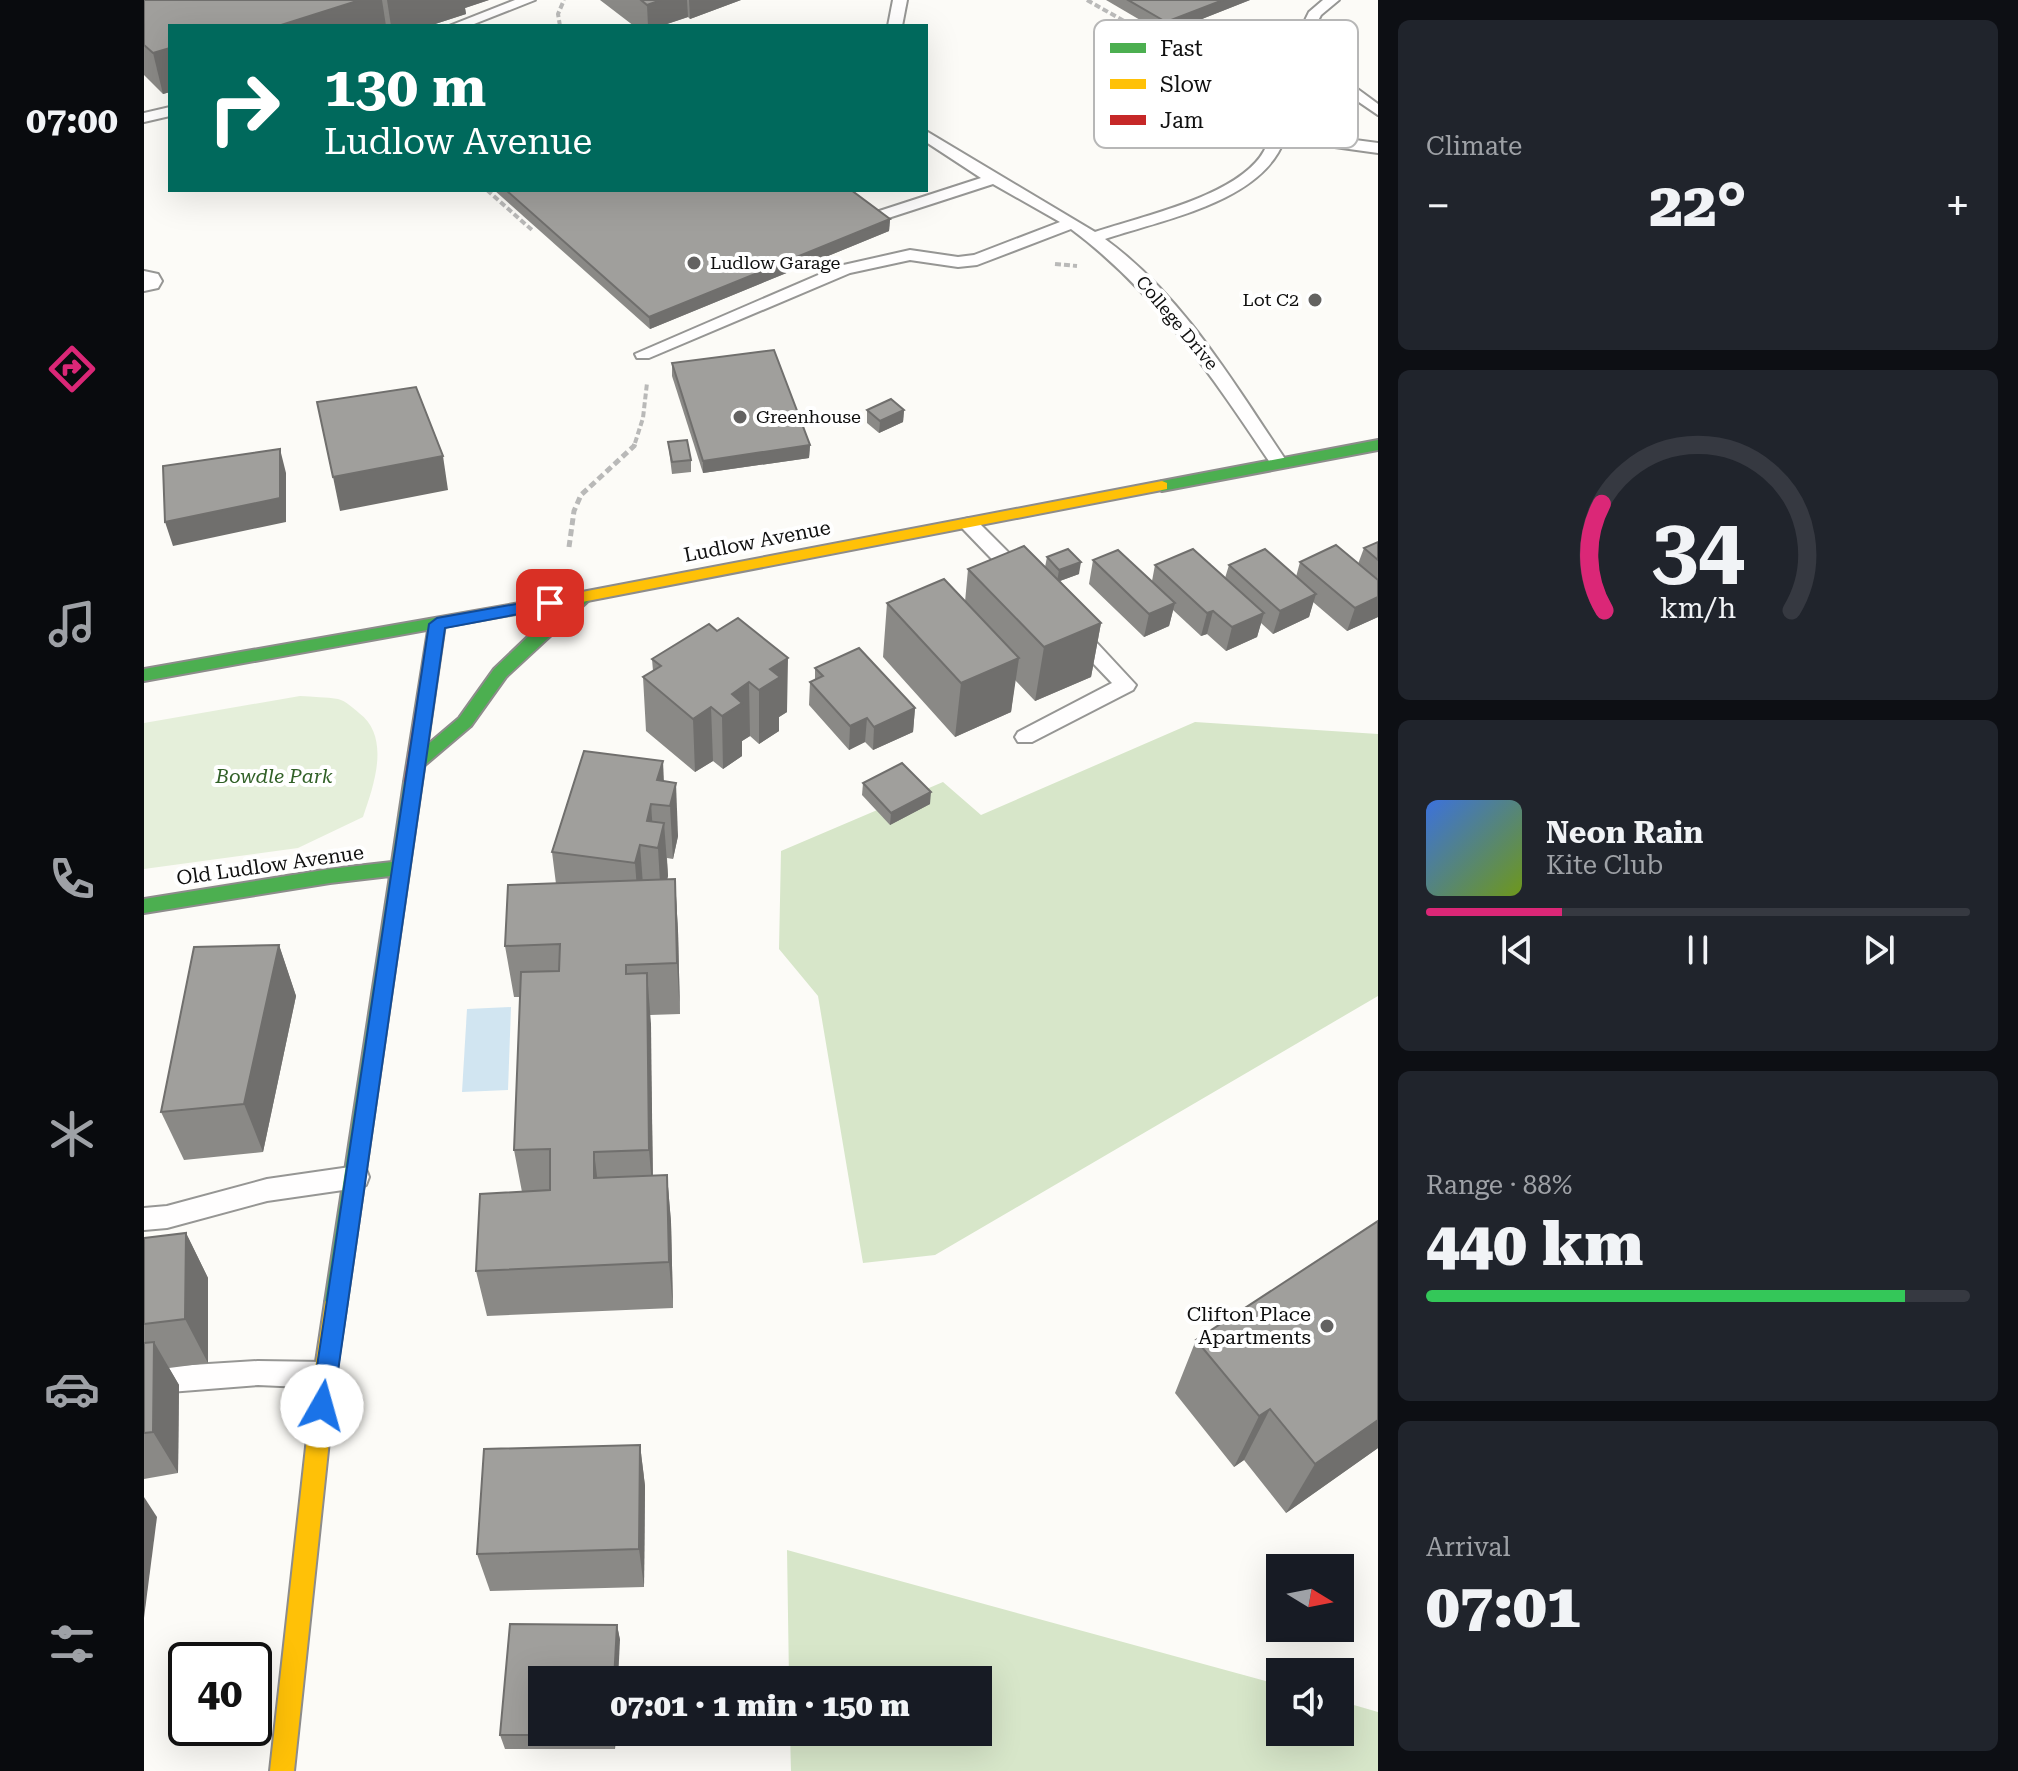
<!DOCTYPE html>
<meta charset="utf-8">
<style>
:root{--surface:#171b24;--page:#20242c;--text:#f1f3f6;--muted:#9ea1a6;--line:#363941;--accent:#db2777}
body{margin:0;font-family:"Roboto Serif",serif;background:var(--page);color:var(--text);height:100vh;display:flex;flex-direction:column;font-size:30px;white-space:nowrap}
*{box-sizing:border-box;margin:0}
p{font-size:26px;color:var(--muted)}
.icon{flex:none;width:44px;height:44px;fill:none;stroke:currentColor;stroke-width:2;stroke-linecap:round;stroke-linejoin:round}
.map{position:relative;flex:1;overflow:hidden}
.sheet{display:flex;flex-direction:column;gap:20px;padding:20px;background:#0d0f14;width:640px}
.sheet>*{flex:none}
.top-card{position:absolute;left:24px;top:24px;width:760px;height:168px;border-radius:0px;box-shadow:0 8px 32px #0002;background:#00695c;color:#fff;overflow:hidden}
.needle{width:52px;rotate:100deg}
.controls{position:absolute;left:1122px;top:1554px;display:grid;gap:16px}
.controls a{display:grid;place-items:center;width:88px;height:88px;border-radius:0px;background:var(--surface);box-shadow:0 8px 32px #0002;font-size:40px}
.speed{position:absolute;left:24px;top:1642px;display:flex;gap:16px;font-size:40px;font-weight:700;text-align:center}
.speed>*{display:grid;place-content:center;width:104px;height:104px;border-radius:50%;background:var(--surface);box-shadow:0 8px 32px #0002;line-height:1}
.speed .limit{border:4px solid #111;border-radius:12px;background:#fff;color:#111}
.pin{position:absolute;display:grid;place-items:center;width:68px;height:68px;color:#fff;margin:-34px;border-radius:16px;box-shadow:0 4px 12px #0006}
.me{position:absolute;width:88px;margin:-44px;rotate:7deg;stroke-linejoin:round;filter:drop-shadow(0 0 6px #0008)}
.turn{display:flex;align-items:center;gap:28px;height:168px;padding:0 24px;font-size:36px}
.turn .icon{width:104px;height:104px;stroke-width:2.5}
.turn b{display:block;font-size:56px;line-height:68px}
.big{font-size:60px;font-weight:800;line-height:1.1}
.sheet .card{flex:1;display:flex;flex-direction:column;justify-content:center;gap:12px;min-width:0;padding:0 28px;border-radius:12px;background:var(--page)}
.sheet .dial{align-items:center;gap:0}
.dial svg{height:208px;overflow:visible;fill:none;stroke:var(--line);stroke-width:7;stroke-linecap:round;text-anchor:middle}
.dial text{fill:var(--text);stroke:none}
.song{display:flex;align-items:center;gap:24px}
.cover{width:96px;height:96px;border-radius:12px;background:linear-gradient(135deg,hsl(220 70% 55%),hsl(80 70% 35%))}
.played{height:8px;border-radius:4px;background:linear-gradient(90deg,var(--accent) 25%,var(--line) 25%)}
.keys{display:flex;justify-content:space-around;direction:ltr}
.heat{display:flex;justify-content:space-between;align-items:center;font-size:44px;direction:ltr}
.charge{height:12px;border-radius:6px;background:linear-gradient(90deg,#34c759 88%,var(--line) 0)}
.trip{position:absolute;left:384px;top:1666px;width:464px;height:80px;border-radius:0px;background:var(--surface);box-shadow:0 8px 32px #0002;font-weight:800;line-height:80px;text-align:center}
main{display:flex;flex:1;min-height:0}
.tabs{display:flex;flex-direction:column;width:144px;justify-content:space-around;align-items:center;background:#090b0e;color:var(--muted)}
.tabs .icon{width:56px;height:56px}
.tabs .on{color:var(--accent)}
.tabs b{font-size:36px;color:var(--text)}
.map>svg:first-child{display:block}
.green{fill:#e5efda}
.forest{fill:#d7e6c9}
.water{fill:#d1e5f1}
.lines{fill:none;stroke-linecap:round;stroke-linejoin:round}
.lane-casing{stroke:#969694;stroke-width:4}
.street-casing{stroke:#969694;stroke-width:4}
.fast-casing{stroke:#8d8c8b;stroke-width:4}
.slow-casing{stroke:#8d8c8b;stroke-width:4}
.jam-casing{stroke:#8d8c8b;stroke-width:4}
.path-far1{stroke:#b9b9b8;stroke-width:4;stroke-dasharray:6 3;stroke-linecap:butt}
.path{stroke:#b9b9b8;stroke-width:5;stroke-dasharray:7 4;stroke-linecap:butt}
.lane{fill:#fffefe;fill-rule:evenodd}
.street{fill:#fffefe;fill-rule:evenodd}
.fast{fill:#4caf50;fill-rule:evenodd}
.slow{fill:#ffc107;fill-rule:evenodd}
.jam{fill:#c62828;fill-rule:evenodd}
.wall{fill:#8a8986}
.shaded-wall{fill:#706f6d}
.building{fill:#a09f9c;stroke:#706f6d;stroke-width:2}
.route{fill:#1a73e8;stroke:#114b97;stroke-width:2}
.poi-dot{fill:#636261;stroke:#fff;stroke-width:3}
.labels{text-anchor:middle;stroke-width:8;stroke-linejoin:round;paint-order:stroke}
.far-poi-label{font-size:18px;fill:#101010;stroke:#fff;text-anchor:start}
.far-street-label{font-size:18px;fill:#101010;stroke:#fff}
.street-label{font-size:20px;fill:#101010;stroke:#fff}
.park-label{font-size:20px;font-style:italic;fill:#326128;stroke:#fff}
.poi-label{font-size:20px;fill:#101010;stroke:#fff;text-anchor:end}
.key{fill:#fff;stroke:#b7b7b7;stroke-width:2}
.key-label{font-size:22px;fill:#101010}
</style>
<main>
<nav class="tabs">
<b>07:00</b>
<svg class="icon on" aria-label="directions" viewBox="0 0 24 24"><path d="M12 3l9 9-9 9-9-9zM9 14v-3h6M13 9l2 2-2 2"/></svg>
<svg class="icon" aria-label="music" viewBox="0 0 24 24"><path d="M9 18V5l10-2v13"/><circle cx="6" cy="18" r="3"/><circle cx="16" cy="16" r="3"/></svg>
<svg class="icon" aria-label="phone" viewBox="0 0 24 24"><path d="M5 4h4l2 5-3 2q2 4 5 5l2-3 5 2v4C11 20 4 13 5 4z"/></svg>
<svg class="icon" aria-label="climate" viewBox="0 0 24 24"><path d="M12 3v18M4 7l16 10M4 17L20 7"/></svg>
<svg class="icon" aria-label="car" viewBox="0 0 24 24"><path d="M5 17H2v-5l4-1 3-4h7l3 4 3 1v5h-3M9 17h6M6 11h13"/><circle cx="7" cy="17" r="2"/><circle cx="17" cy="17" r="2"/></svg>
<svg class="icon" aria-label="filters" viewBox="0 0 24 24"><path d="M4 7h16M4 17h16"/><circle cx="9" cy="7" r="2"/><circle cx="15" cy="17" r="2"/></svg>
</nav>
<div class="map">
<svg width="1234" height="1771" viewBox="0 0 1234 1771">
<rect width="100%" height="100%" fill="#fcfbf7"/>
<path class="green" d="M156,696C169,697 182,697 194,699C202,701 209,708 215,713C247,737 230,785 219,817L154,848L0,869V723Z"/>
<g class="forest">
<path d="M1051,722L1234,734V996L791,1255L719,1263L674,996L635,949L637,851L799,782L837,815Z"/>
<path d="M643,1550L1136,1685V1732H1196V1701L1234,1712V1771H647L646,1732H834V1680H645Z"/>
</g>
<path class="water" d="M367,1007L364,1090L318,1092L323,1009Z"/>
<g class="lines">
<defs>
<g id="lane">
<path d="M371,0H391L325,26H305Z"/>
<path d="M749,0H763L758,26H744Z"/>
<path d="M1179,0H1195L1177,15L1166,36L1200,79L1234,104V115L1190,85L1162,49L1143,131L1234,143V153L1140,140C1118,202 1017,220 961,239C1038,295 1089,382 1141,459L1144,463L1141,467H1129C1070,379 1013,293 927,229L833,265L814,267L766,260L706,273L505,358H493L491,354L695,266L766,250L814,257L830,255L916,222L849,184L735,221H723V215L837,178L782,142V131L951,232C998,216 1095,196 1120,151C1133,127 1138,86 1145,57L1084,43L1043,22L1055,19L1094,37L1147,49L1165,12Z"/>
<path d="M26,107V116L0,122V113Z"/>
<path d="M825,518L832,520L884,572L887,577L884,582H870L818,528L816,524L818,520Z"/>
<path d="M932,626L939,628L992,685L989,690L888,742H874L871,737L874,732L968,683L925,638L922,633L925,628Z"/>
<path d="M213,1166L222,1169L225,1177L222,1185L213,1188L123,1201L23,1228L0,1230V1208L23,1206L123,1179Z"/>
<path d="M114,1361L181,1362L190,1366L194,1375L190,1384L181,1388L114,1385L0,1394V1368Z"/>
</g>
<path id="street" d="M0,271L14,274L18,281L14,288L0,291Z"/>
<g id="fast">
<path d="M1234,440V450L1018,491L1011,486L1018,481Z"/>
<path d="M438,592L446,597L444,601L362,677L327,726L281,765H269L266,761L269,757L315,718L350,669L416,606L0,681V669Z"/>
<path d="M269,776L278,782L203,1302L199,1309L192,1312L185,1309L181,1302L246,876L186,883L0,913V899L186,869L248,862L260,782Z"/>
</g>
<g id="slow">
<path d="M1018,481L1023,483V489L438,602L430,597L438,592Z"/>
<path d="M192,1292L199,1295L203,1302L192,1375L150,1771H126L170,1375L181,1302L185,1295Z"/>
</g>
<path id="jam" d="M293,618L301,624L278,782L269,788L260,782L285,624Z"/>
</defs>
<use href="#lane" class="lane-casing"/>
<use href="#street" class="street-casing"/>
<use href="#fast" class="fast-casing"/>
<use href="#slow" class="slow-casing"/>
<use href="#jam" class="jam-casing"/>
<g class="path-far1">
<path d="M943,0L1073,74L1114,81"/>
<path d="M416,26L414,14L420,0"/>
<path d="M997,80L1000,75L1042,59"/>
<path d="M343,190L388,230"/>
<path d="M911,264L933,266"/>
<path d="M491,443L499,418L503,383"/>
</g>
<path class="path" d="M425,547L430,511L437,495L490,446L492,441"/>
<use href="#lane" class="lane"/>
<use href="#street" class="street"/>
<use href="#fast" class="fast"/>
<use href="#slow" class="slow"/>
<use href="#jam" class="jam"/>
</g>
<g class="wall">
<path d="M0,0H345L321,8L322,14L285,26H26V92L19,94L0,75Z"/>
<path d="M456,0H597L546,19L544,17L523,24L524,26H490Z"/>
<path d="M962,0H1106L1020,34Z"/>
<path d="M350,190H707L746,219L745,231L506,329Z"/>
<path d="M528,363L666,445L665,458L559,473L528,376Z"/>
<path d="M723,410H760L759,422L735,433L723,423Z"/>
<path d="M524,442L547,460V472L528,474Z"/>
<path d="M1234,542V617L1203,631L1169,602L1165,617L1129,634L1117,623L1113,637L1082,651L1063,634L1057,636L1029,610L1025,626L1000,637L945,584L949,560L1008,581L1011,565L1081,578L1085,565L1152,577L1156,562L1214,564L1220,548Z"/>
<path d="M903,557L935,574L916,581L957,623L947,677L891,701L871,680L867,712L811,737L739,657L743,603L821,602L824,569L901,567Z"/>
<path d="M565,624L643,712L635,717V731L615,744L606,736L598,741V756L579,769L569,761L551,772L502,731L499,677L509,671L508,659Z"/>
<path d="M671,668L771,708L769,732L729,750L721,742L705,750L665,705L666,682L671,680Z"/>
<path d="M520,781L534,836L529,859L523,858L524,876L523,880L531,879L534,931L536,1014L506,1015L509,1175H523L527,1222L529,1308L343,1316L332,1271L378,1192L370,1150L376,997H370L361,946L412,884L408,852Z"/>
<path d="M719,783L786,804L746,825L718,795Z"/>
<path d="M135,945L152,996L119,1152L40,1160L17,1112Z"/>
<path d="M1234,1221V1448L1142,1513L1100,1460L1090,1467L1031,1393L1052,1340Z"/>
<path d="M42,1233L64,1278V1363L25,1368L35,1385L34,1473L0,1479V1238Z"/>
<path d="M496,1445L501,1486L500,1587L346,1591L333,1554Z"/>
<path d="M473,1625L476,1640L398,1732H472L471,1749H361L356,1735Z"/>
</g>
<g class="shaded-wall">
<path d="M216,0H238L242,26H134Z"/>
<path d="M243,0H345L321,8L322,14L285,26H247Z"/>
<path d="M516,0H543L544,17L523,24L524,26H504L503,5Z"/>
<path d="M545,0H597L546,19Z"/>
<path d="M1079,0H1106L1020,34L1022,22Z"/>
<path d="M26,48V92L19,94L9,53Z"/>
<path d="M746,219L745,231L506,329L505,317Z"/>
<path d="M760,410L759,422L735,433L736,421Z"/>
<path d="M666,445L665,458L559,473V461Z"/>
<path d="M136,449L142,473V522L29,546L21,522Z"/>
<path d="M299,456L304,490L196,511L189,477Z"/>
<path d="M937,562L935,574L913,582L915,570Z"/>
<path d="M1172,594L1165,617L1129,634L1136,611Z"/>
<path d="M1234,597V617L1203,631L1211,608Z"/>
<path d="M1031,603L1025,626L1000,637L1005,614Z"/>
<path d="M1069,611L1063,634L1057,636L1063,613Z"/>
<path d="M1120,613L1113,637L1082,651L1088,627Z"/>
<path d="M957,623L947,677L891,701L900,647Z"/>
<path d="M644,658L643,712L635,717V731L615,744V690L626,669Z"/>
<path d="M875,658L867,712L811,737L817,683Z"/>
<path d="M605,682L606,736L598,741V756L579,769L578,716L588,694Z"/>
<path d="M567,707L569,761L551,772L549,719Z"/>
<path d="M771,708L769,732L729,750L730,727Z"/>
<path d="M723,718L721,742L705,750L706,726Z"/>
<path d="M519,761L521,805L513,780Z"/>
<path d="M532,783L534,836L529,859L526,806Z"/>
<path d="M787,792L786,804L746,825L747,813Z"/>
<path d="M507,804L510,847L503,821Z"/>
<path d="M520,823L524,876L517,900L514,848Z"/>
<path d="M496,845L500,898L495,915L491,863Z"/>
<path d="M531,879L534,931L536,1014L533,963Z"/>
<path d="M135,945L152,996L119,1152L100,1104Z"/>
<path d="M503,973L507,1024L509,1198L505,1150Z"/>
<path d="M450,1152L456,1200L450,1178Z"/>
<path d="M523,1175L527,1222L529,1308L525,1262Z"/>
<path d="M42,1233L64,1278V1363L41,1319Z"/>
<path d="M10,1342L35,1385L34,1473L9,1432Z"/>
<path d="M1126,1409L1100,1460L1090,1467L1115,1416Z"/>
<path d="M1234,1420V1448L1142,1513L1171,1464Z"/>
<path d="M496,1445L501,1486L500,1587L495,1549Z"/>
<path d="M0,1497L13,1517L0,1618Z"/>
<path d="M473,1625L476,1640L474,1680H470Z"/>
<path d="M468,1732H472L471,1749L468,1735Z"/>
</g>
<g class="building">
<path d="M0,0H216L134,26H26V48L9,53L0,45Z"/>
<path d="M497,0H517L503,5Z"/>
<path d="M984,0H1079L1022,22Z"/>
<path d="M362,190H707L746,219L505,317Z"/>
<path d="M630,350L666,445L559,461L528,363Z"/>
<path d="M272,387L299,456L189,477L173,402Z"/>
<path d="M747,399L760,410L736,421L723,410Z"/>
<path d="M543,440L547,460L528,462L524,442Z"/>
<path d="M136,449V498L21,522L19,466Z"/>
<path d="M1234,542V560L1220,548Z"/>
<path d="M1192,545L1234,580V597L1211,608L1156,562Z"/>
<path d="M880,546L957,623L900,647L824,569Z"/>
<path d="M924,549L937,562L915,570L903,557Z"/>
<path d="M1049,549L1120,613L1088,627L1069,611L1063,613L1011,565Z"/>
<path d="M1121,549L1172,594L1136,611L1085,565Z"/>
<path d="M974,550L1031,603L1005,614L949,560Z"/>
<path d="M800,579L875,658L817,683L743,603Z"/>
<path d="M594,618L644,658L626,669L636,677L615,690L605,682L588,694L598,703L578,716L567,707L549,719L499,677L517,666L508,659L565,624L573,631Z"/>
<path d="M715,648L771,708L730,727L723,718L706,726L666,682L679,676L671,668Z"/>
<path d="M440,751L519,761L513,780L532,783L526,806L507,804L503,821L520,823L514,848L496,845L491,863L408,852Z"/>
<path d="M758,763L787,792L747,813L719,783Z"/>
<path d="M531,879L533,963L482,965V974L503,973L505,1150L450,1152V1178L523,1175L525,1262L332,1271L336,1194L406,1190V1149L370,1150L377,972L415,971L416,944L361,946L364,885Z"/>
<path d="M135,945L100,1104L17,1112L50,947Z"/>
<path d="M1234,1221V1420L1171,1464L1126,1409L1115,1416L1052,1340Z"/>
<path d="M42,1233L41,1319L0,1324V1238Z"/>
<path d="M10,1342L9,1432L0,1433V1343Z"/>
<path d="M496,1445L495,1549L333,1554L340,1449Z"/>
<path d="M366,1624L473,1625L470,1680H398V1732H468V1735H356Z"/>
</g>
<path class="route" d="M406,598L414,603L412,607L301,628L189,1406L186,1413L178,1416L170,1413L167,1406L285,624L293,618Z"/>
<g class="poi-dot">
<circle cx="550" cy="263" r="8"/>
<circle cx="1171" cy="300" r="8"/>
<circle cx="596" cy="417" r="8"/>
<circle cx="1183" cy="1326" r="8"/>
</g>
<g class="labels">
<g class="far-poi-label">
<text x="566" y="269">Ludlow Garage</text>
<text x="1155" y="306" text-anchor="end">Lot C2</text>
<text x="612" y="423">Greenhouse</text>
</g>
<g class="far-street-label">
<text transform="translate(1033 323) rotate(50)" y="6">College Drive</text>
</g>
<g class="street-label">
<text transform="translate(613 541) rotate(-11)" y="7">Ludlow Avenue</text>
<text transform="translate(126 865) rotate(-8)" y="7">Old Ludlow Avenue</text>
</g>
<g class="park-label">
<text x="130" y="783">Bowdle Park</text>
</g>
<g class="poi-label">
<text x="1167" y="1321">Clifton Place<tspan x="1167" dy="23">Apartments</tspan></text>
</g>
</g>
<rect x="950" y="20" width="264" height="128" rx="12" class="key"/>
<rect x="966" y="43" width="36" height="10" fill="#4caf50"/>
<rect x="966" y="79" width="36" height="10" fill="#ffc107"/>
<rect x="966" y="115" width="36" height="10" fill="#c62828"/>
<g class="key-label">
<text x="1016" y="56">Fast</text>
<text x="1016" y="92">Slow</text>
<text x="1016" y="128">Jam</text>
</g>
</svg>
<div class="controls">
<a><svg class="needle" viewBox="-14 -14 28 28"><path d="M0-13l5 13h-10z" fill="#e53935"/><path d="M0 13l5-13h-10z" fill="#9ea1a6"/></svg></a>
<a><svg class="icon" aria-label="sound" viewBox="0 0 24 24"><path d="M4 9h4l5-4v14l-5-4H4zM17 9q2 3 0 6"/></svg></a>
</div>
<div class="speed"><div class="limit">40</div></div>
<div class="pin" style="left:406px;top:603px;background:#d93025"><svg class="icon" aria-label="arrive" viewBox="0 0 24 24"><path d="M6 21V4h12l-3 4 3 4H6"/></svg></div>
<svg class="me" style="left:178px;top:1406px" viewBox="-20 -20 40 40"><circle r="19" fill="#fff"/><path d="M0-13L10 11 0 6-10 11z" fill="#1a73e8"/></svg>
<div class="trip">07:01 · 1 min · 150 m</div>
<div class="top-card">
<div class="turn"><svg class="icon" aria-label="right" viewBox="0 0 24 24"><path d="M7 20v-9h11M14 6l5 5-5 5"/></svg><div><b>130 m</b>Ludlow Avenue</div></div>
</div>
</div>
<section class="sheet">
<div class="card"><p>Climate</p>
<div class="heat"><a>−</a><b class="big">22°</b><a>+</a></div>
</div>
<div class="card dial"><svg viewBox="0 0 100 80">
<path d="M14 69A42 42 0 1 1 86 69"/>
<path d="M14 69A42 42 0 0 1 13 28" stroke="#db2777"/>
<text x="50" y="56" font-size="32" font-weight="700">34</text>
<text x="50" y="72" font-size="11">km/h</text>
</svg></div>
<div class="card">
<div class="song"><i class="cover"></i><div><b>Neon Rain</b><p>Kite Club</p></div></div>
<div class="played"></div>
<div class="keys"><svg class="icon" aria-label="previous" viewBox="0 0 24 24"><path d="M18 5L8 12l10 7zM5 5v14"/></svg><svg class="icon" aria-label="pause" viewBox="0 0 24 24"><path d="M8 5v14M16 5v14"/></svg><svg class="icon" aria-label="next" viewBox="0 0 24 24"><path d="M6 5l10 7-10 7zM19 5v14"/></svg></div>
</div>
<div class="card"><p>Range · 88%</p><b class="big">440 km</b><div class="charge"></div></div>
<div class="card"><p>Arrival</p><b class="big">07:01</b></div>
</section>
</main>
